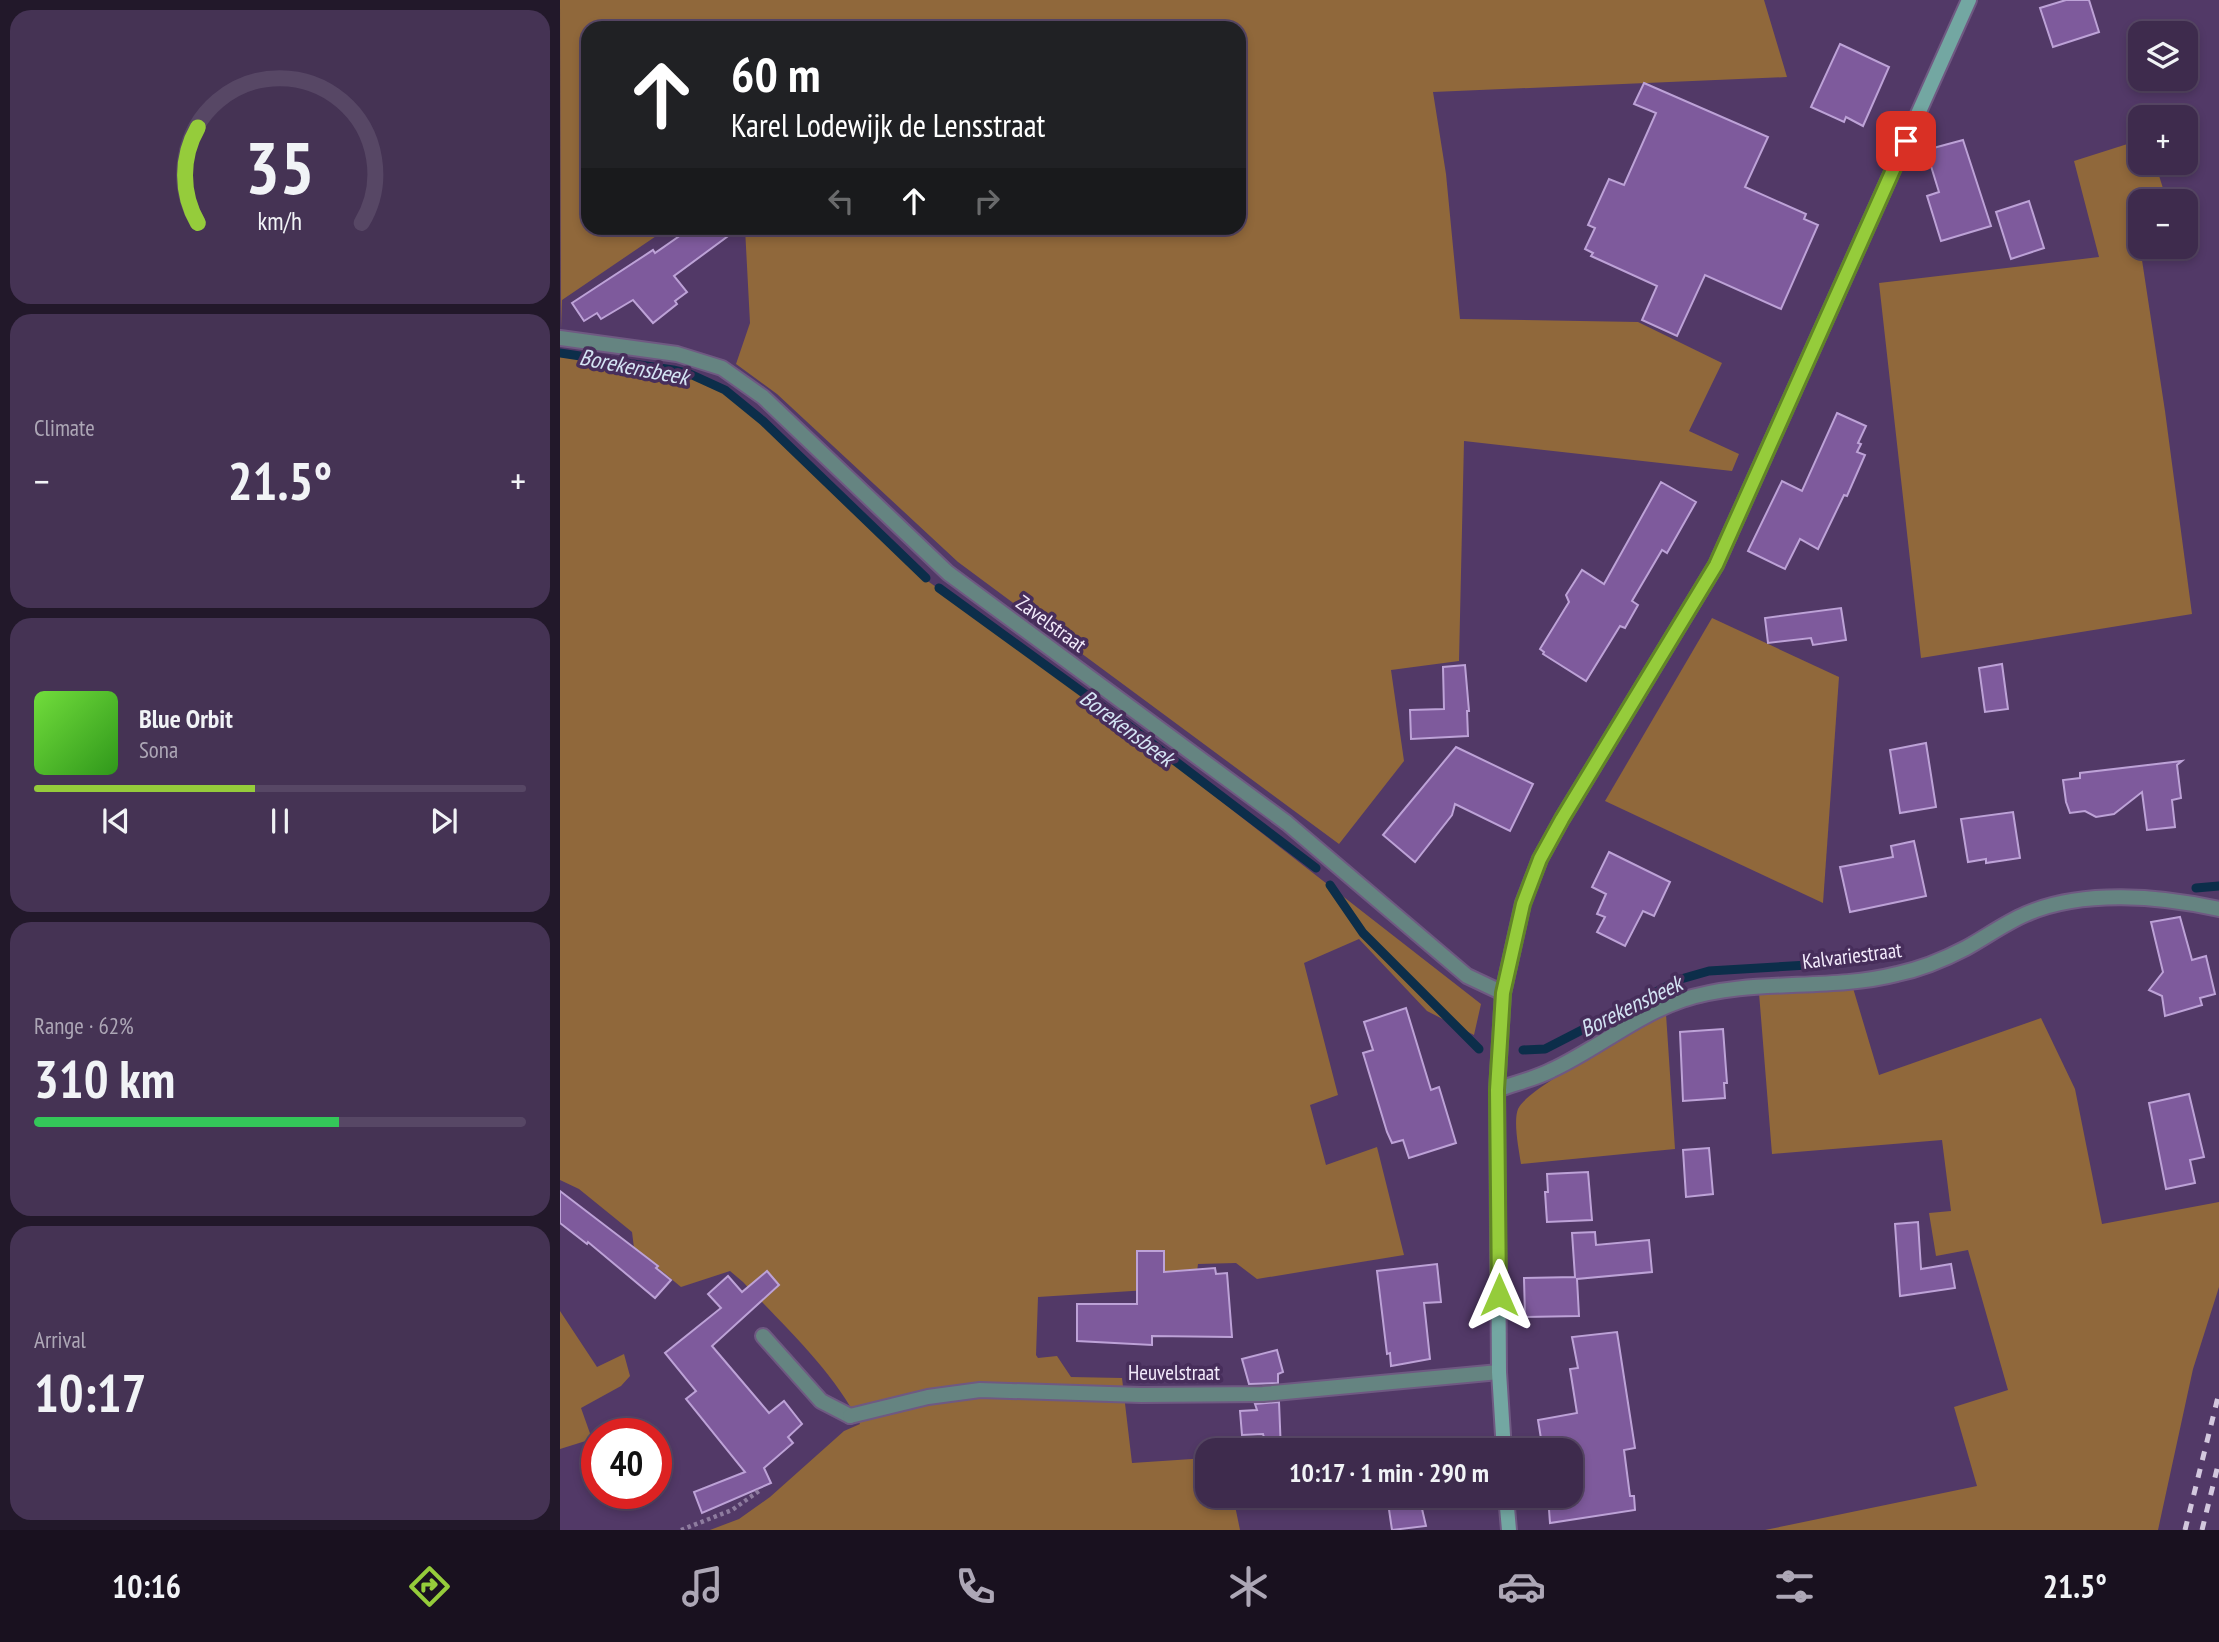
<!DOCTYPE html>
<meta charset="utf-8">
<style>
:root{--surface:#3e2b4d;--page:#453354;--text:#f1f3f6;--muted:#ada7b6;--line:#574765;--accent:#95cc3b}
body{margin:0;font-family:"PT Sans Narrow",sans-serif;background:var(--page);color:var(--text);height:100vh;display:flex;flex-direction:column;font-size:26px;white-space:nowrap}
*{box-sizing:border-box;margin:0}
p{font-size:23px;color:var(--muted)}
.icon{flex:none;width:38px;height:38px;fill:none;stroke:currentColor;stroke-width:2;stroke-linecap:round;stroke-linejoin:round}
.map{position:relative;flex:1;overflow:hidden}
.side{display:flex;flex-direction:column;gap:10px;padding:10px;background:#22182a;width:560px}
.side>*{flex:none}
.guide{position:absolute;left:21px;top:21px;width:665px;height:214px;border-radius:21px;box-shadow:0 4px 10px #0003,0 0 0 2px var(--line);background:#202124;color:#fff;overflow:hidden}
.controls{position:absolute;left:1568px;top:21px;display:grid;gap:14px}
.controls a{display:grid;place-items:center;width:70px;height:70px;border-radius:14px;background:var(--surface);box-shadow:0 4px 10px #0003,0 0 0 2px var(--line);font-size:35px}
.speed{position:absolute;left:21px;top:1418px;display:flex;gap:14px;font-size:35px;font-weight:700;text-align:center}
.speed>*{display:grid;place-content:center;width:91px;height:91px;border-radius:50%;background:var(--surface);box-shadow:0 4px 10px #0003,0 0 0 2px var(--line);line-height:1}
.speed .limit{border:10px solid #d22;background:#fff;color:#111}
.pin{position:absolute;display:grid;place-items:center;width:60px;height:60px;color:#fff;margin:-30px;border-radius:14px;box-shadow:0 4px 10px #0006}
.me{position:absolute;width:77px;margin:-38px;rotate:0deg;stroke-linejoin:round;filter:drop-shadow(0 0 5px #0008)}
.turn{display:flex;align-items:center;gap:24px;height:147px;padding:0 35px;font-size:32px}
.turn .icon{width:91px;height:91px;stroke-width:2.5}
.turn b{display:block;font-size:49px;line-height:60px}
.lanes{display:flex;align-items:center;height:66px;padding:0 35px;background:#0003;justify-content:center;gap:35px;direction:ltr}
.lanes .off{opacity:.35}
.big{font-size:52px;font-weight:700;line-height:1.1}
.side .tile{flex:1;display:flex;flex-direction:column;justify-content:center;gap:10px;min-width:0;padding:0 24px;border-radius:21px;background:var(--page)}
.side .dial{align-items:center;gap:0}
.dial svg{height:182px;overflow:visible;fill:none;stroke:var(--line);stroke-width:7;stroke-linecap:round;text-anchor:middle}
.dial text{fill:var(--text);stroke:none}
.song{display:flex;align-items:center;gap:21px}
.cover{width:84px;height:84px;border-radius:10px;background:linear-gradient(135deg,hsl(100 70% 55%),hsl(110 70% 35%))}
.played{height:7px;border-radius:4px;background:linear-gradient(90deg,var(--accent) 45%,var(--line) 45%)}
.keys{display:flex;justify-content:space-around;direction:ltr}
.heat{display:flex;justify-content:space-between;align-items:center;font-size:38px;direction:ltr}
.charge{height:10px;border-radius:5px;background:linear-gradient(90deg,#34c759 62%,var(--line) 0)}
.trip{position:absolute;left:635px;top:1438px;width:388px;height:70px;border-radius:21px;background:var(--surface);box-shadow:0 4px 10px #0003,0 0 0 2px var(--line);font-weight:700;line-height:70px;text-align:center}
.dock{display:flex;height:112px;justify-content:space-around;align-items:center;background:#19111f;color:var(--muted)}
.dock .icon{width:49px;height:49px}
.dock .active{color:var(--accent)}
.dock b{font-size:32px;color:var(--text)}
main{display:flex;flex:1;min-height:0}
.map>svg:first-child{display:block}
.green{fill:#90683b}
.lines{fill:none;stroke-linecap:round;stroke-linejoin:round}
.stream{stroke:#0c2e4a;stroke-width:9}
.building{fill:#7e5a9c;stroke:#bda2d7;stroke-width:2}
.lane-casing{stroke:#6f5982;stroke-width:18}
.street-casing{stroke:#6f5982;stroke-width:18}
.secondary-casing{stroke:#6f5982;stroke-width:18}
.path{stroke:#8e7c9f;stroke-width:4.5;stroke-dasharray:3.5 3.5;stroke-linecap:butt}
.lane{stroke:#658481;stroke-width:14}
.street{stroke:#658481;stroke-width:14}
.secondary{stroke:#73a7a2;stroke-width:14}
.rail{stroke:#d3c8de;stroke-width:5;stroke-dasharray:9 9;stroke-linecap:butt}
.route-casing{stroke:#618526;stroke-width:18}
.route{stroke:#95cc3b;stroke-width:12}
.labels{text-anchor:middle;stroke-width:7;stroke-linejoin:round;paint-order:stroke}
.street-label{font-size:21px;fill:#f3ebfc;stroke:#472e5b}
.water-label{font-size:23px;font-style:italic;fill:#d4e4f4;stroke:#472e5b}
</style>
<main>
<section class="side">
<div class="tile dial"><svg viewBox="0 0 100 80">
<path d="M14 69A42 42 0 1 1 86 69"/>
<path d="M14 69A42 42 0 0 1 14 27" stroke="#95cc3b"/>
<text x="50" y="56" font-size="32" font-weight="700">35</text>
<text x="50" y="72" font-size="11">km/h</text>
</svg></div>
<div class="tile"><p>Climate</p>
<div class="heat"><a>−</a><b class="big">21.5°</b><a>+</a></div>
</div>
<div class="tile">
<div class="song"><i class="cover"></i><div><b>Blue Orbit</b><p>Sona</p></div></div>
<div class="played"></div>
<div class="keys"><svg class="icon" aria-label="previous" viewBox="0 0 24 24"><path d="M18 5L8 12l10 7zM5 5v14"/></svg><svg class="icon" aria-label="pause" viewBox="0 0 24 24"><path d="M8 5v14M16 5v14"/></svg><svg class="icon" aria-label="next" viewBox="0 0 24 24"><path d="M6 5l10 7-10 7zM19 5v14"/></svg></div>
</div>
<div class="tile"><p>Range · 62%</p><b class="big">310 km</b><div class="charge"></div></div>
<div class="tile"><p>Arrival</p><b class="big">10:17</b></div>
</section>
<div class="map">
<svg width="1659" height="1530" viewBox="0 0 1659 1530">
<rect width="100%" height="100%" fill="#523967"/>
<g class="green">
<path d="M0,0H1204L1227,77L873,92L886,174L900,319L1078,322L1162,363L1129,431L1179,454L1172,471L904,441L899,661L831,670L844,761L779,844L398,562L217,394L176,364L190,323L185,228H679V28H28V228H108L2,300L1,329Z"/>
<path d="M1580,140V163H1595L1607,201H1580V247L1605,411L1632,614L1361,658L1319,283L1539,257L1514,161Z"/>
<path d="M0,352L104,368L140,380L168,394L206,420L369,582L514,684L562,724L921,1004L914,1035L867,1011L799,939L744,963L778,1095L750,1105L766,1165L817,1147L844,1255L697,1279L676,1263L638,1264L635,1287L478,1297L476,1355L478,1358L497,1356L511,1377L562,1378L572,1463L647,1458L648,1496H673L680,1530H150L179,1519L210,1497L284,1431L300,1424C273,1370 224,1326 183,1282L170,1271L121,1287L74,1248L72,1232L19,1189L0,1180Z"/>
<path d="M1152,618L1279,677L1263,903L1045,801Z"/>
<path d="M1293,988L1319,1075L1481,1018L1515,1089L1542,1224L1659,1202V1287L1633,1369L1598,1530H1205L1417,1486L1394,1407L1448,1390L1408,1250L1376,1256L1369,1213L1391,1211L1382,1140L1212,1154L1199,993Z"/>
<path d="M1106,1014L1115,1149L961,1164C959,1150 953,1122 958,1109C967,1087 1080,1030 1106,1014Z"/>
<path d="M0,1311L37,1367L64,1354L70,1376L61,1386L21,1408L32,1439L0,1449Z"/>
</g>
<g class="lines">
<g class="stream">
<path d="M0,353L113,370L130,374L165,390L203,421L366,578"/>
<path d="M379,588L569,726L756,868"/>
<path d="M770,885L803,933L919,1049"/>
<path d="M1636,888L1659,886"/>
<path d="M963,1050L985,1049L1121,979L1149,971L1265,964"/>
</g>
</g>
<g class="building">
<path d="M1506,0H1529L1539,32L1493,47L1480,8Z"/>
<path d="M1280,44L1329,67L1303,126L1286,117L1284,122L1251,107Z"/>
<path d="M1084,83L1208,137L1185,187L1246,214L1244,219L1258,225L1221,309L1145,275L1117,336L1082,320L1097,286L1031,256L1033,253L1025,249L1035,228L1028,225L1049,179L1064,185L1096,113L1074,104Z"/>
<path d="M1403,140L1431,226L1381,241L1367,196L1379,192L1366,150Z"/>
<path d="M1469,201L1484,248L1451,259L1436,212Z"/>
<path d="M131,228H179L114,276L127,292L115,301L117,304L93,323L73,300L41,319L37,313L24,321L12,303L93,250L95,253Z"/>
<path d="M1277,413L1306,426L1298,443L1301,444L1297,452L1305,455L1287,496L1284,495L1258,549L1240,539L1225,569L1188,551L1222,481L1242,491Z"/>
<path d="M1101,482L1136,502L1107,553L1102,550L1072,601L1078,605L1065,628L1060,626L1026,681L983,654L984,652L980,649L1009,602L1006,595L1022,570L1044,584Z"/>
<path d="M1281,608L1286,640L1253,645L1251,638L1208,643L1205,618Z"/>
<path d="M1442,664L1448,709L1425,712L1419,668Z"/>
<path d="M905,665L909,711H907L908,736L851,739L850,710L884,709L883,667Z"/>
<path d="M1366,743L1376,807L1340,813L1330,750Z"/>
<path d="M896,747L973,784L950,831L895,804L892,815L855,862L823,835Z"/>
<path d="M1622,761L1617,765L1621,798L1612,800L1615,827L1587,830L1582,792L1554,814L1536,817L1525,811L1510,813L1506,802L1503,780L1520,778V773Z"/>
<path d="M1453,812L1460,858L1426,863V859L1408,862L1401,819Z"/>
<path d="M1354,841L1366,896L1290,912L1280,867L1333,857L1331,846Z"/>
<path d="M1049,852L1110,882L1094,916L1083,911L1065,946L1037,932L1045,917L1037,914L1046,894L1032,887Z"/>
<path d="M1620,917L1632,960L1646,956L1655,994L1640,998L1642,1005L1605,1016L1602,996L1589,990L1603,972L1591,922Z"/>
<path d="M846,1008L871,1090L879,1087L896,1143L849,1158L843,1140L832,1143L827,1132L803,1053L813,1050L804,1022Z"/>
<path d="M1163,1029L1167,1083H1164L1165,1098L1123,1101L1120,1032Z"/>
<path d="M1629,1094L1644,1157L1630,1160L1635,1183L1606,1189L1589,1103Z"/>
<path d="M1149,1148L1153,1194L1126,1197L1123,1150Z"/>
<path d="M1028,1172L1032,1220L987,1222L985,1192H988L987,1174Z"/>
<path d="M0,1191L98,1266L96,1268L111,1280L95,1298L28,1242L27,1244L0,1223Z"/>
<path d="M1358,1222L1361,1269L1391,1264L1395,1288L1340,1296L1335,1224Z"/>
<path d="M1035,1232L1036,1245L1089,1240L1092,1272L1017,1279L1019,1316L965,1317L964,1278L1015,1277L1012,1233Z"/>
<path d="M577,1251H604V1272L655,1268L656,1274L667,1273L672,1337L592,1336V1345L517,1341V1304H577Z"/>
<path d="M877,1264L881,1302L864,1303L870,1359L831,1366L830,1353L827,1354L817,1271Z"/>
<path d="M207,1271L219,1285L152,1346L209,1413L224,1401L242,1424L228,1437L233,1443L204,1468L211,1483L142,1513L134,1492L185,1472L126,1399L136,1391L105,1353L161,1308L148,1294L168,1276L182,1292Z"/>
<path d="M1057,1332L1075,1448L1064,1450L1070,1496H1074L1075,1510L990,1523L988,1496H1012V1451H983L978,1420L1017,1413L1010,1369L1018,1368L1012,1337Z"/>
<path d="M717,1350L723,1372L718,1374V1383L689,1384L682,1359Z"/>
<path d="M719,1402L721,1451H708L703,1434L682,1435L680,1411L697,1410L695,1404Z"/>
<path d="M827,1496H859L866,1526L832,1530Z"/>
</g>
<g class="lines">
<defs>
<path id="lane" d="M203,1336L261,1401L290,1416"/>
<g id="street">
<path d="M0,338L117,354L162,368L203,397L388,573L727,823L907,976L943,993"/>
<path d="M937,1090C955,1083 975,1079 992,1070C1037,1049 1075,1016 1122,1000C1192,977 1267,992 1337,974C1361,969 1385,959 1406,948C1426,937 1445,923 1466,914C1523,889 1600,896 1659,909"/>
<path d="M290,1416L368,1397L420,1390L581,1395L703,1394L939,1372"/>
</g>
<g id="secondary">
<path d="M944,1451L939,1372L937,1090L943,993L963,903L980,859L1002,819L1156,565L1409,0"/>
<path d="M946,1496L949,1530"/>
</g>
</defs>
<use href="#lane" class="lane-casing"/>
<use href="#street" class="street-casing"/>
<use href="#secondary" class="secondary-casing"/>
<path class="path" d="M121,1530L172,1510L199,1491"/>
<use href="#lane" class="lane"/>
<use href="#street" class="street"/>
<use href="#secondary" class="secondary"/>
<g class="rail">
<path d="M1625,1530L1659,1393"/>
<path d="M1642,1530L1659,1461"/>
</g>
</g>
<g class="lines">
<defs>
<path id="route" d="M939,1295L937,1090L943,993L963,904L980,859L1002,819L1156,565L1346,141"/>
</defs>
<use href="#route" class="route-casing"/>
<use href="#route" class="route"/>
</g>
<g class="labels">
<g class="street-label">
<text transform="translate(491 624) rotate(36)" y="7">Zavelstraat</text>
<text transform="translate(1292 956) rotate(-7)" y="7">Kalvariestraat</text>
<text x="614" y="1380">Heuvelstraat</text>
</g>
<g class="water-label">
<text transform="translate(74 367) rotate(11)" y="8">Borekensbeek</text>
<text transform="translate(567 728) rotate(37)" y="8">Borekensbeek</text>
<text transform="translate(1071 1006) rotate(-26)" y="8">Borekensbeek</text>
</g>
</g>
</svg>
<div class="controls">
<a><svg class="icon" aria-label="layers" viewBox="0 0 24 24"><path d="M12 4l9 5-9 5-9-5zM3 14l9 5 9-5"/></svg></a>
<a>+</a>
<a>−</a>
</div>
<div class="speed"><div class="limit">40</div></div>
<div class="pin" style="left:1346px;top:141px;background:#d93025"><svg class="icon" aria-label="arrive" viewBox="0 0 24 24"><path d="M6 21V4h12l-3 4 3 4H6"/></svg></div>
<svg class="me" style="left:939px;top:1295px" viewBox="-20 -20 40 40"><path d="M0-17L14 15 0 8-14 15z" fill="#95cc3b" stroke="#fff" stroke-width="4"/></svg>
<div class="trip">10:17 · 1 min · 290 m</div>
<div class="guide">
<div class="turn"><svg class="icon" aria-label="ahead" viewBox="0 0 24 24"><path d="M12 20V5M6 11l6-6 6 6"/></svg><div><b>60 m</b>Karel Lodewijk de Lensstraat</div></div>
<div class="lanes"><svg class="icon off" aria-label="left" viewBox="0 0 24 24"><path d="M17 20v-9H6M10 6l-5 5 5 5"/></svg><svg class="icon" aria-label="ahead" viewBox="0 0 24 24"><path d="M12 20V5M6 11l6-6 6 6"/></svg><svg class="icon off" aria-label="right" viewBox="0 0 24 24"><path d="M7 20v-9h11M14 6l5 5-5 5"/></svg></div>
</div>
</div>
</main>
<nav class="dock">
<b>10:16</b>
<svg class="icon active" aria-label="directions" viewBox="0 0 24 24"><path d="M12 3l9 9-9 9-9-9zM9 14v-3h6M13 9l2 2-2 2"/></svg>
<svg class="icon" aria-label="music" viewBox="0 0 24 24"><path d="M9 18V5l10-2v13"/><circle cx="6" cy="18" r="3"/><circle cx="16" cy="16" r="3"/></svg>
<svg class="icon" aria-label="phone" viewBox="0 0 24 24"><path d="M5 4h4l2 5-3 2q2 4 5 5l2-3 5 2v4C11 20 4 13 5 4z"/></svg>
<svg class="icon" aria-label="climate" viewBox="0 0 24 24"><path d="M12 3v18M4 7l16 10M4 17L20 7"/></svg>
<svg class="icon" aria-label="car" viewBox="0 0 24 24"><path d="M5 17H2v-5l4-1 3-4h7l3 4 3 1v5h-3M9 17h6M6 11h13"/><circle cx="7" cy="17" r="2"/><circle cx="17" cy="17" r="2"/></svg>
<svg class="icon" aria-label="filters" viewBox="0 0 24 24"><path d="M4 7h16M4 17h16"/><circle cx="9" cy="7" r="2"/><circle cx="15" cy="17" r="2"/></svg>
<b>21.5°</b>
</nav>
